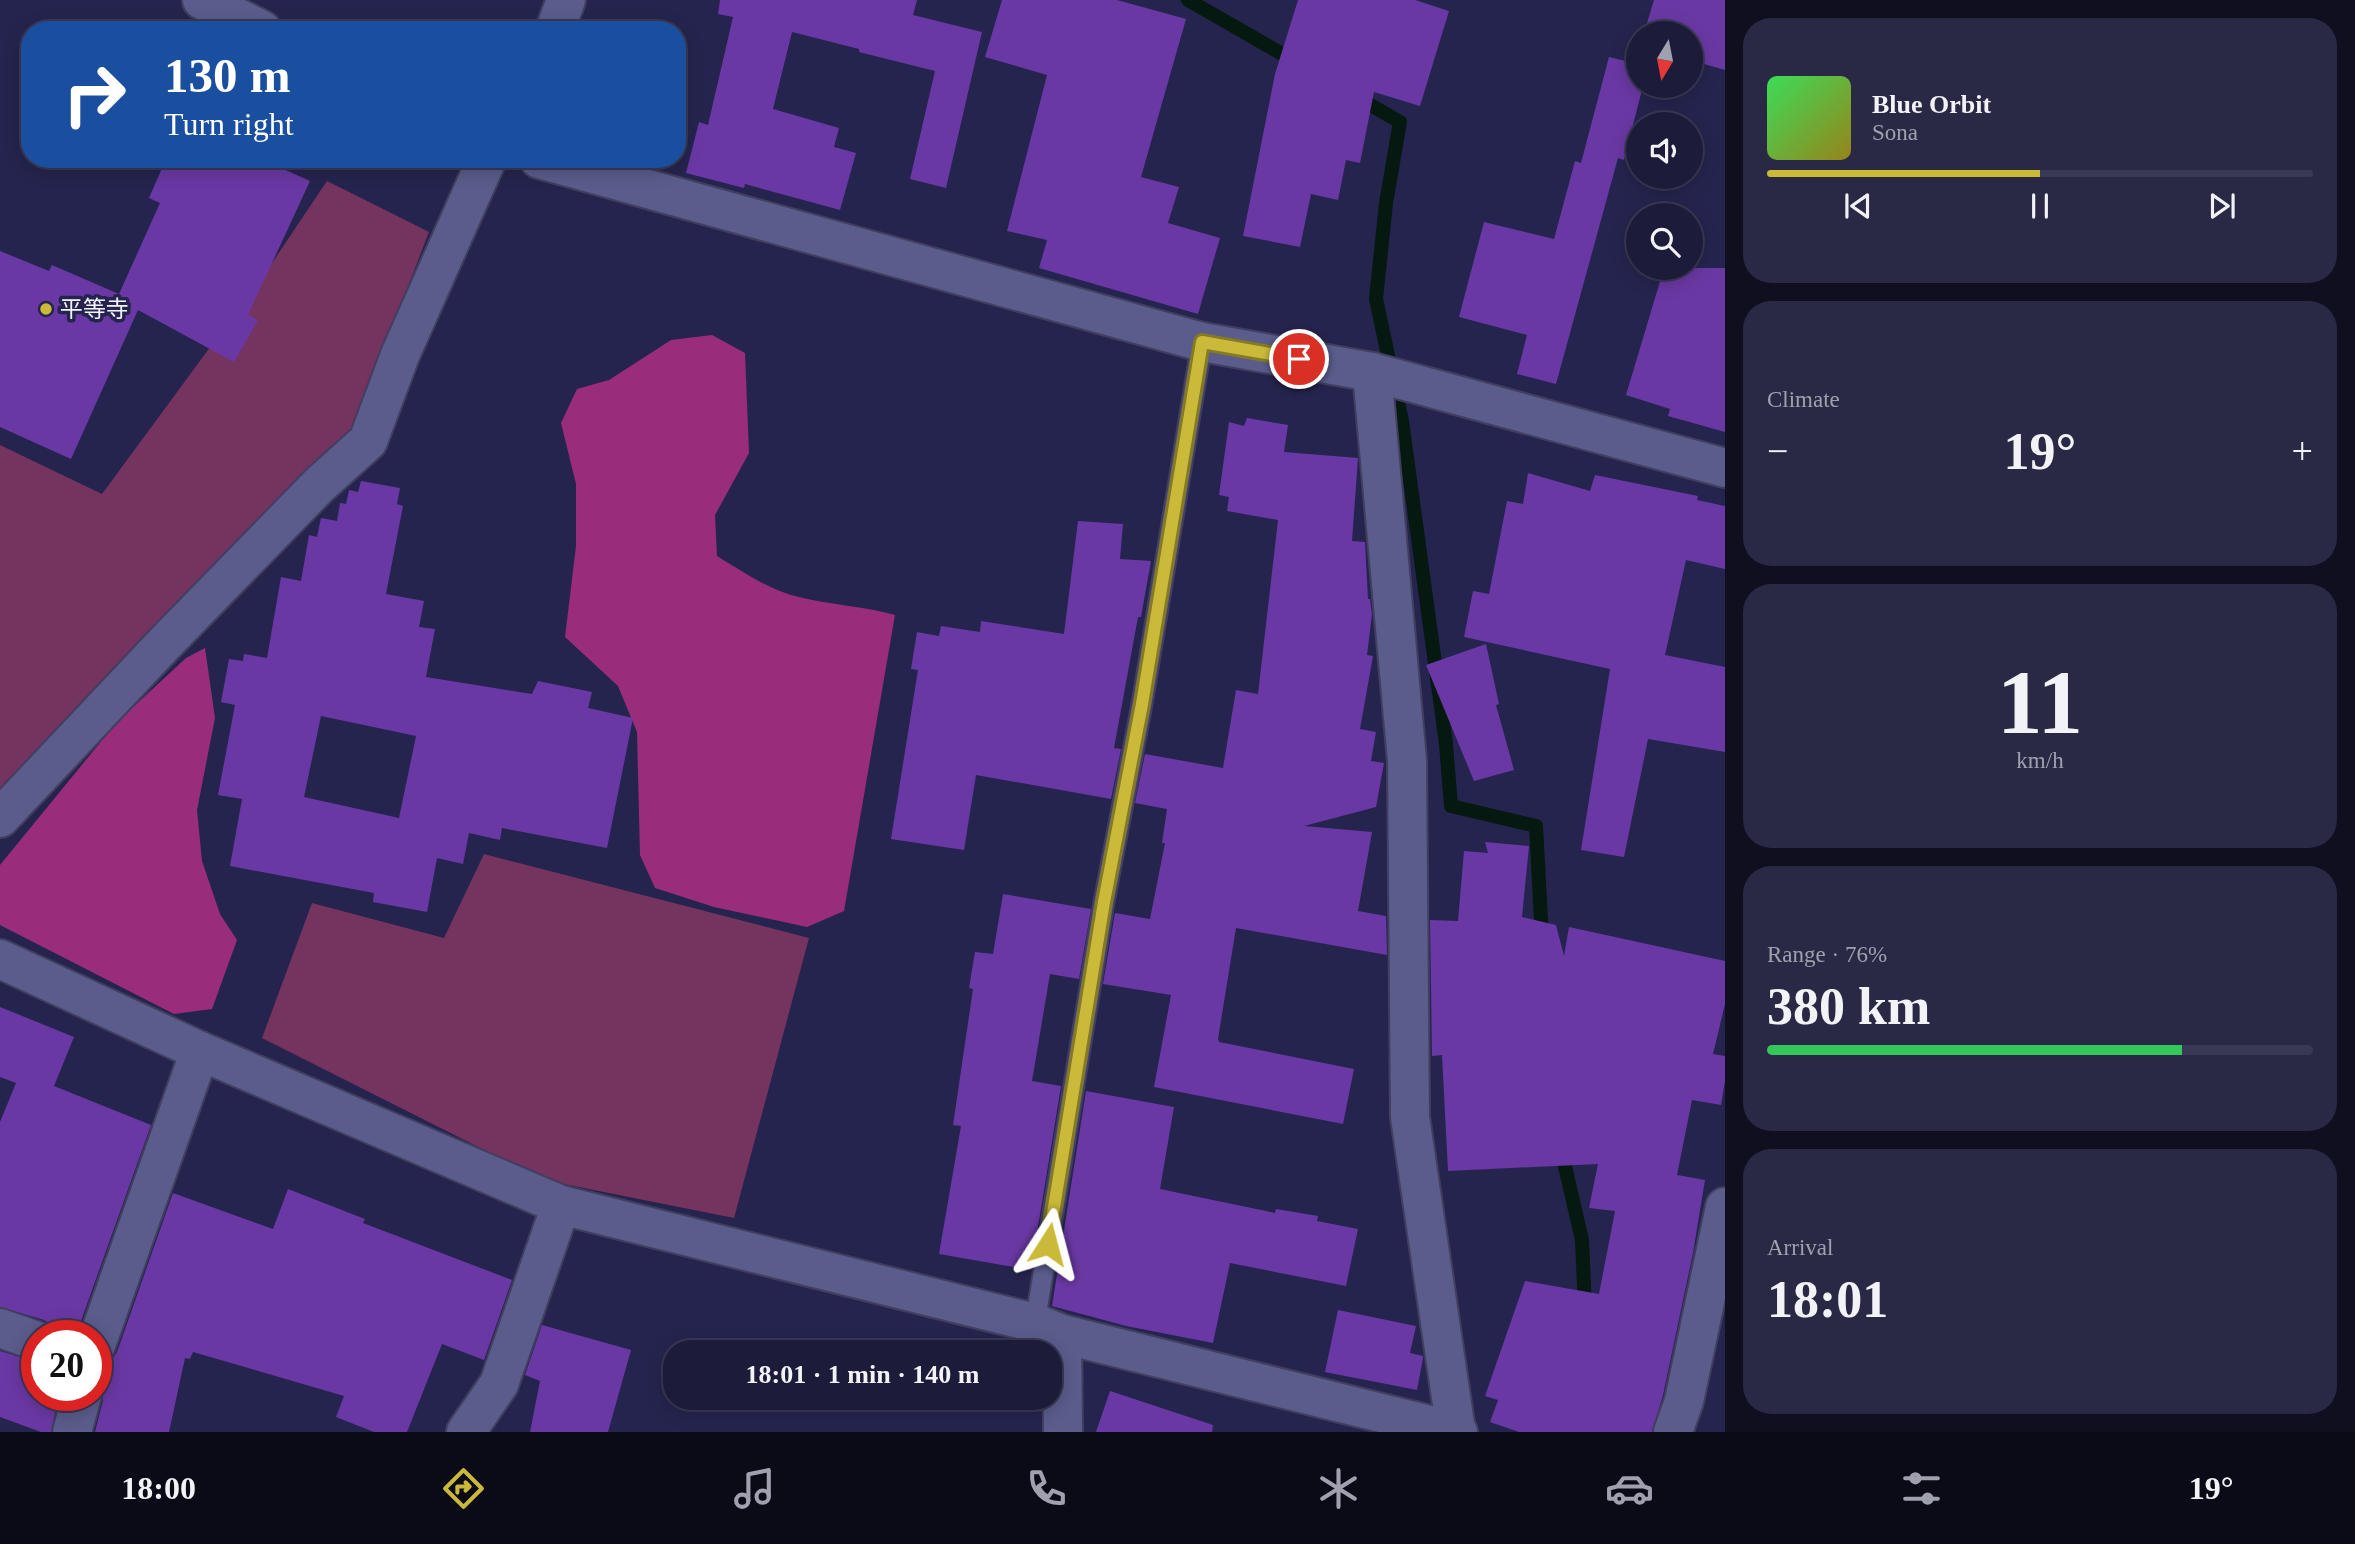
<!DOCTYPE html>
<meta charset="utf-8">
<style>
:root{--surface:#1c1b3a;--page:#292845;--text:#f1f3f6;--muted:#a0a1af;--line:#3a3954;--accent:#cbba39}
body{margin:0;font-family:"Times New Roman","Noto Sans JP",serif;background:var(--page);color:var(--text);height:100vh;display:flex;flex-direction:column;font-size:26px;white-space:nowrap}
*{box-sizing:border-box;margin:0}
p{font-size:23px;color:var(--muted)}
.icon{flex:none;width:38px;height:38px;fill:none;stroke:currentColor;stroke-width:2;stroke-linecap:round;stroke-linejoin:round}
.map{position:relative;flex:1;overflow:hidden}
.details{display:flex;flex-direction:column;gap:18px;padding:18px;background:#0f0f20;width:630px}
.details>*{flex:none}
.guide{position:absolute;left:21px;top:21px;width:665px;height:147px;border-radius:28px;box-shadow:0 4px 18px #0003,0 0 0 2px var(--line);background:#1a4fa0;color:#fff;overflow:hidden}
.needle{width:46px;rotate:190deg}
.fabs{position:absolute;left:1626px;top:21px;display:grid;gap:14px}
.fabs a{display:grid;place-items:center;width:77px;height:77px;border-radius:50%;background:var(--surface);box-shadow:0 4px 18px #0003,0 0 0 2px var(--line);font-size:35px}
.speed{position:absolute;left:21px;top:1320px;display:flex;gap:14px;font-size:35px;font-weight:700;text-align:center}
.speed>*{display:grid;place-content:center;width:91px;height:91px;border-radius:50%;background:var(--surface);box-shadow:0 4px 18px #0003,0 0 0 2px var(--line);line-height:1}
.speed .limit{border:10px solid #d22;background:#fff;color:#111}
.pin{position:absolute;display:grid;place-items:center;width:60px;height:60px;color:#fff;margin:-30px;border:4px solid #fff;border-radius:50%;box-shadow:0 2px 7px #0007}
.me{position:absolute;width:77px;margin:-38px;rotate:9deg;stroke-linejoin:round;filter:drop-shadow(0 0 5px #0008)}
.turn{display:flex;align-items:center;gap:24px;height:147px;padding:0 28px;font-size:32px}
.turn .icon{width:91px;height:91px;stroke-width:2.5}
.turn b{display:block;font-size:49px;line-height:60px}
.big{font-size:52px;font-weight:600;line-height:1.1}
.details .widget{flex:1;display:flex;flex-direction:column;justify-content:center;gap:10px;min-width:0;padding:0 24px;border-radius:28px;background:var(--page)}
.details .dial{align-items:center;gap:0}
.dial b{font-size:91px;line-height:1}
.song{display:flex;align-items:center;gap:21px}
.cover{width:84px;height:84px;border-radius:10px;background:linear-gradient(135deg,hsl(130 70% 55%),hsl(50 70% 35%))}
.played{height:7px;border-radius:4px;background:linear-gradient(90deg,var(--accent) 50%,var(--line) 50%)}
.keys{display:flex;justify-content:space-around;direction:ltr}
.heat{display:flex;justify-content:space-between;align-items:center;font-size:38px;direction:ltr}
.charge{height:10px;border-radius:5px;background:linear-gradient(90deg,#34c759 76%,var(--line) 0)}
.trip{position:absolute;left:663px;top:1340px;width:399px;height:70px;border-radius:28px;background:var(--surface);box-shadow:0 4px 18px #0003,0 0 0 2px var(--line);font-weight:600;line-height:70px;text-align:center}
.tab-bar{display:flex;height:112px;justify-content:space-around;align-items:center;background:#0b0b17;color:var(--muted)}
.tab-bar .icon{width:49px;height:49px}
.tab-bar .on{color:var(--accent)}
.tab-bar b{font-size:32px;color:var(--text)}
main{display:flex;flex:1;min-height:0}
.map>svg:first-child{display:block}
.green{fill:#753360}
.forest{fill:#9a2d7b}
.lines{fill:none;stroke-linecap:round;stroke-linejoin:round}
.stream{stroke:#051910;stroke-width:14}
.building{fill:#6a38a4;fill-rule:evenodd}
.service-casing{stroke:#413e5f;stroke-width:23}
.minor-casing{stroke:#413e5f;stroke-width:42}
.service{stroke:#5a5c8b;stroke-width:19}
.minor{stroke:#5a5c8b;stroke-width:38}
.route-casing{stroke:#847925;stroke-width:18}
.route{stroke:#cbba39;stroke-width:12}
.poi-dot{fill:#cbba39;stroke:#25244e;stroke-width:2.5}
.labels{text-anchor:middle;stroke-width:7;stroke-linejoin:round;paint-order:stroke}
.poi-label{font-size:23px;fill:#f1f2fd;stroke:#25244e;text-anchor:start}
</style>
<main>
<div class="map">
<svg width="1725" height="1432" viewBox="0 0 1725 1432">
<rect width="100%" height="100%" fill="#25244e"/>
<g class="green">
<path d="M327,181L429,232L354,426L0,801V445L102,494L272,263Z"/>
<path d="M484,854L809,938L734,1218L544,1180L262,1038L312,903L444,938Z"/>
</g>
<g class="forest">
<path d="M712,335L745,353L749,453L715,515L717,556C742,571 770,591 799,597C831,605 863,606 895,615L844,911L807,927L714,907L655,888L640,855L637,732L618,686L565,637L576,546V484L561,423L577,389L609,380L671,340Z"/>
<path d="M205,648L215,718L197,810L202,861L220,914L237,940L212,1009L174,1014L0,925V865L117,722L186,658Z"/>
</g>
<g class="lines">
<g class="stream">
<path d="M1188,0L1298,63"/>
<path d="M1355,96L1400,122L1386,203L1376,299L1402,421L1446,744L1451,806L1536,826L1542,938"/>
<path d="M1561,1149L1582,1240L1585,1308"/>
</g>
</g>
<g class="building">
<path d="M720,0H917L913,15L982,32L946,188L910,179L935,71L859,52V49L792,32L773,109L839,128L834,147L856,153L840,210L745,184L744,188L686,173L699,122L708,125L733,17L718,14Z"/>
<path d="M1002,0H1117L1186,19L1141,177L1179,187L1168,223L1220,238L1198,314L1039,268L1047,240L1007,231L1047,75L985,57Z"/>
<path d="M1298,0H1415L1449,11L1420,106L1374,92L1360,163L1346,160L1338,200L1311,194L1300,247L1243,236L1275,74Z"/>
<path d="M1654,0H1725V70L1690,60V33H1644Z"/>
<path d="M1609,57L1638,64V86H1643L1624,160L1618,158L1556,384L1517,374L1527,335L1459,317L1484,222L1554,239L1575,161L1581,163Z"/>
<path d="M166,159H261L310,181L248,315L258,320L234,362L138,310L71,459L0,427V251L49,271L52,265L119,294L160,203L149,198Z"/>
<path d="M1664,268H1725V432L1668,416L1670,409L1626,395Z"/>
<path d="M1247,418L1288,425L1284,452L1358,458L1352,541L1365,542L1368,599H1370L1372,614L1367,655L1373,656L1360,729L1376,732L1371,761L1384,763L1376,807L1304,826L1372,832L1358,911L1386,916L1387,955L1236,928L1218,1039L1219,1042L1354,1069L1343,1124L1154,1087L1171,995L1103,984L1115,913L1150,919L1165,843H1162L1167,809L1135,803L1145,754L1223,768L1236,690L1258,694L1278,520L1227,511L1229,497L1219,495L1229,422L1244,426Z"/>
<path d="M1528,473L1590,491L1595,475L1698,496L1697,500L1725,506V569L1686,560L1665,655L1725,667V752L1648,739L1624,857L1581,850L1610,669L1464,637L1473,591L1489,594L1507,501L1523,504Z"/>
<path d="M361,481L400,488L397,504L403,506L386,594L424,601L419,627L435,629L426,677L532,694L538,681L592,692L588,708L633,718L607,848L502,828L500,840L469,833L463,864L437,858L427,912L373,902L374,893L230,866L242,799L218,795L235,705L221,702L229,659L243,661L244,654L267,658L281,577L301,581L309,535L317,537L321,518L337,521L340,503L346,504L349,490L358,492ZM321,716L416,736L399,818L304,797Z"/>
<path d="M1078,521L1123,524L1120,559L1151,561L1141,617H1138L1114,748L1121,749L1111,799L976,775L964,850L891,839L918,670L911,669L917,632L939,636L941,626L980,632L981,621L1064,634Z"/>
<path d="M1486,644L1499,704L1496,705L1514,770L1474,781L1426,665Z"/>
<path d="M1485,842L1529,846L1522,917L1556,925L1564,956L1569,927L1725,961V1004L1713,1054L1725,1056V1081L1721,1105L1692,1100L1677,1175L1705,1180L1693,1253L1663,1395L1652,1432H1519L1490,1422L1498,1400L1485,1396L1525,1281L1599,1294L1615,1211L1589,1208L1598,1164L1448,1171L1442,1055L1432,1056L1430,920L1458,921L1464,851L1488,853Z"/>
<path d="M1003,894L1091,909L1079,979L1050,974L1032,1081L1061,1086L1031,1270L939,1254L961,1126L953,1125L973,989L969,988L975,952L993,954Z"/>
<path d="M0,1007L74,1037L54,1086L151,1125L76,1335H58L53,1326L44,1320L0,1307V1122L16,1083L0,1077Z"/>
<path d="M1086,1091L1174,1107L1160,1189L1275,1213L1276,1209L1318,1216L1317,1221L1358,1229L1346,1286L1230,1263L1213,1343L1126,1326L1052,1306Z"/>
<path d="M288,1189L365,1219L363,1223L512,1280L484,1360L442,1344L407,1432H374L336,1417L344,1396L193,1352L190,1359L185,1358L169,1432H95L103,1400V1389L96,1379V1366L110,1362L117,1352L173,1193L273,1229Z"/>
<path d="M1338,1310L1416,1326L1410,1353L1423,1356V1358L1417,1390L1325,1372Z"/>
<path d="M542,1325L631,1350L608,1432H530L540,1381L525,1375Z"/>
<path d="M0,1351L37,1362V1395H59L51,1432H41L0,1417Z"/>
<path d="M1110,1391L1213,1425L1212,1432H1096Z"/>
</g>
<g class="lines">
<defs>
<path id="service" d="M1035,1323L1104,902L1142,704L1202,342"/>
<g id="minor">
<path d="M202,0L262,30"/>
<path d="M555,30L566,0"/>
<path d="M539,159L1202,342L1372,372L1725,468"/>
<path d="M1372,372L1407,761L1410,1117L1456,1431"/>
<path d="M0,818L165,643L319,485L368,441L400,355L487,159"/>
<path d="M0,959L200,1051L561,1205L1035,1323L1062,1334L1458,1432"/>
<path d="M0,1328L37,1341"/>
<path d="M1062,1334L1063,1432"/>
<path d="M96,1345L200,1051"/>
<path d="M72,1432L82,1395"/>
<path d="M466,1432L499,1384L561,1205"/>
<path d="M1673,1432L1684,1401L1725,1207"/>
</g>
</defs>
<use href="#service" class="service-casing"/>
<use href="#minor" class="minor-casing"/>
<use href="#service" class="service"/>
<use href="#minor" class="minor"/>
</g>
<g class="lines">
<defs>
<path id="route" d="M1048,1244L1104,902L1142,704L1202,342L1299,359"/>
</defs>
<use href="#route" class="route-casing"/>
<use href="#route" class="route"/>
</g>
<circle class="poi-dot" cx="46" cy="309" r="7"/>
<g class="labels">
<g class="poi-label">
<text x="60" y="317">平等寺</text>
</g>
</g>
</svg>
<div class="fabs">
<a><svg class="needle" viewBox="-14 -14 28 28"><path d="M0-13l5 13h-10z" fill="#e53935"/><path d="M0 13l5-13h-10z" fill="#a0a1af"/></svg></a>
<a><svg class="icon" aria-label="sound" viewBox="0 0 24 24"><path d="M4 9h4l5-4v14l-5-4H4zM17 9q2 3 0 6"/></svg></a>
<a><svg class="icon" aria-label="search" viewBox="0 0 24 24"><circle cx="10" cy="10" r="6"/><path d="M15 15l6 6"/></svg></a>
</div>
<div class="speed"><div class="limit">20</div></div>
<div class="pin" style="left:1299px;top:359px;background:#d93025"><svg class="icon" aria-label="arrive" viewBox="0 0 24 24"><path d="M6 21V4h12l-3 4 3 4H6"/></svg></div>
<svg class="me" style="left:1048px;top:1244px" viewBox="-20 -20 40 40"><path d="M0-17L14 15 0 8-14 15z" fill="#cbba39" stroke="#fff" stroke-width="4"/></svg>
<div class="trip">18:01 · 1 min · 140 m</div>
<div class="guide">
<div class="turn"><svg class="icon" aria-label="right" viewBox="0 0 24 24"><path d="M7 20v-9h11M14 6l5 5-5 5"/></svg><div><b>130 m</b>Turn right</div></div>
</div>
</div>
<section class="details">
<div class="widget">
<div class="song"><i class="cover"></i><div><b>Blue Orbit</b><p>Sona</p></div></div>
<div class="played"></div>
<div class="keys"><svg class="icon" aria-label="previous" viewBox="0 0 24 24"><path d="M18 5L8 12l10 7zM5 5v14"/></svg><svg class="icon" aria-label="pause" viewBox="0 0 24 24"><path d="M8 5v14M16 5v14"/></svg><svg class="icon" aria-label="next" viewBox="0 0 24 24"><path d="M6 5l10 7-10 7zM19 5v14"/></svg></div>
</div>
<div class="widget"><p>Climate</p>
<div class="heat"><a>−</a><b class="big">19°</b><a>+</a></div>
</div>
<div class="widget dial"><b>11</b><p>km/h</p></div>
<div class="widget"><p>Range · 76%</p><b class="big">380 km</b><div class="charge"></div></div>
<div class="widget"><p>Arrival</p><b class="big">18:01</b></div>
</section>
</main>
<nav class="tab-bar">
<b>18:00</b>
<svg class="icon on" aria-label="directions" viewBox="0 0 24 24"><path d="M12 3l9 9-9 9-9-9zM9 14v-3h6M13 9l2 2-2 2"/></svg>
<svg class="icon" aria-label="music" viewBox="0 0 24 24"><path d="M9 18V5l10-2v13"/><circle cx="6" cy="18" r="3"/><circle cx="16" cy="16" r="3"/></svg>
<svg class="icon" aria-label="phone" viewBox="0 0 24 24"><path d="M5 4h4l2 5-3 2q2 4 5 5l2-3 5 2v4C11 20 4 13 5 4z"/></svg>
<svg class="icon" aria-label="climate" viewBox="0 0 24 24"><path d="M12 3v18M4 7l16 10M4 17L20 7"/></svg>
<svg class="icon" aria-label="car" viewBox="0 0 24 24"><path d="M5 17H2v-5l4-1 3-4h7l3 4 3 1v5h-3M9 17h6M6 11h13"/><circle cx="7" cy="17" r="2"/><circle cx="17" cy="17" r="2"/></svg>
<svg class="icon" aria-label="filters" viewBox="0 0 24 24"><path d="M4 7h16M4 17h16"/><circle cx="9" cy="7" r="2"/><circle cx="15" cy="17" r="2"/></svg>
<b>19°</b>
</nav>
